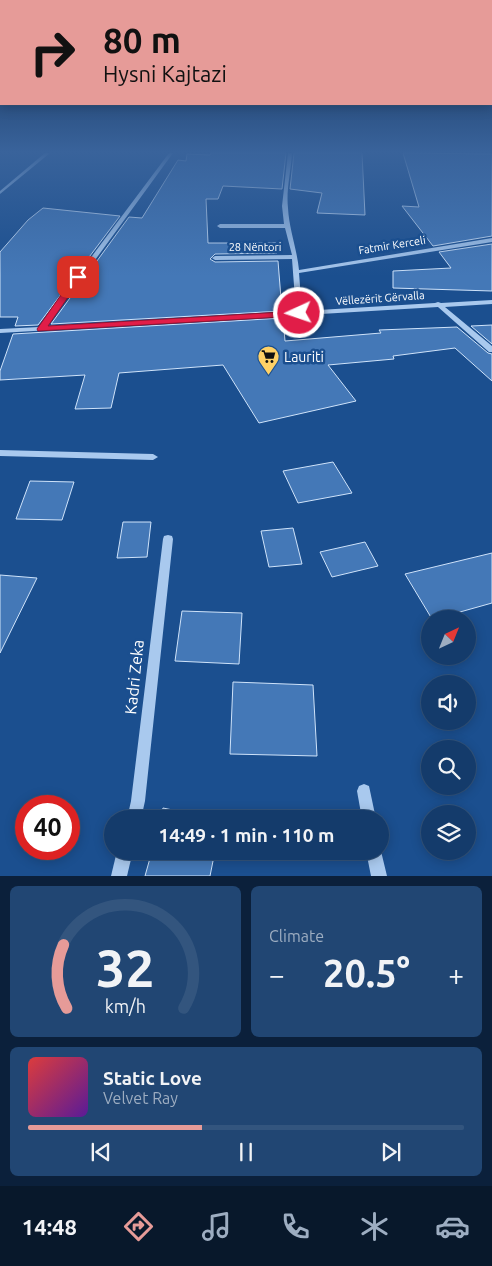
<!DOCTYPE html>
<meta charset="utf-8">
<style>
:root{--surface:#143b6b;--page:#214673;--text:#f1f3f6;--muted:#9dadc1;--line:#33557e;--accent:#e69b98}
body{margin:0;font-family:Ubuntu,sans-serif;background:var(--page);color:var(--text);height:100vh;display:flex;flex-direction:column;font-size:19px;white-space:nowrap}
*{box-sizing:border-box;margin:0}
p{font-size:16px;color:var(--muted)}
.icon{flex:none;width:28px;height:28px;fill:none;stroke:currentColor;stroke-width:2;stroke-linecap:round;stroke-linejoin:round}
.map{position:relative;height:876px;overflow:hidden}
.side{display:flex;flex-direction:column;gap:10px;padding:10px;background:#0b203b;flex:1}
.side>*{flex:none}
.banner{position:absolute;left:0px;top:0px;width:492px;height:105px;box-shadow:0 2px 12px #0003,0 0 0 1px var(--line);background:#e69b98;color:#111;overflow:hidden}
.needle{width:32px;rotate:43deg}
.buttons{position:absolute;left:421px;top:610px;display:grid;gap:10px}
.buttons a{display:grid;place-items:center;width:55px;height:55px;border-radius:50%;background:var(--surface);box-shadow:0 2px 12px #0003,0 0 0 1px var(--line);font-size:25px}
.speed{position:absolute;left:15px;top:795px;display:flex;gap:10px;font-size:25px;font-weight:700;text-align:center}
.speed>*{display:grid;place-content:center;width:65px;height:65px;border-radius:50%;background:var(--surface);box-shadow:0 2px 12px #0003,0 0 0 1px var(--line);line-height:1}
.speed .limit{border:8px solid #d22;background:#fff;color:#111}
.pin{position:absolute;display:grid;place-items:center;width:42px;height:42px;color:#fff;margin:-21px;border-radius:10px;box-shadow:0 2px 8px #0006}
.me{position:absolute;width:55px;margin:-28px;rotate:267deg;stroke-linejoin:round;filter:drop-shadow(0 0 4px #0008)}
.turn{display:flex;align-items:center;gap:18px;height:105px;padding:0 20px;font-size:22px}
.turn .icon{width:65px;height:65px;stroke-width:2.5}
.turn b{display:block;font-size:35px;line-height:42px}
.big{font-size:38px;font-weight:700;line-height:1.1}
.side .tile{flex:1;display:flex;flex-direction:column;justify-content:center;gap:8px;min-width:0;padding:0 18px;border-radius:8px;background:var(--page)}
.side .dial{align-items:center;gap:0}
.dial svg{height:130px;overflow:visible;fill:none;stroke:var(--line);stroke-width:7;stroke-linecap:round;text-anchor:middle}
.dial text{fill:var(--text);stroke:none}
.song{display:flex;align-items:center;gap:15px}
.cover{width:60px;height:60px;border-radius:8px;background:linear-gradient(135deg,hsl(0 70% 55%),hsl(270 70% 35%))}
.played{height:5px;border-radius:2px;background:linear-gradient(90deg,var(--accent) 40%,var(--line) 40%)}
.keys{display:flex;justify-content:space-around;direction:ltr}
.heat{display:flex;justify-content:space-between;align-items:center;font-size:28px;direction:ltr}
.side .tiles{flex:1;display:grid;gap:10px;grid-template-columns:1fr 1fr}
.tile:last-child{grid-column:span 2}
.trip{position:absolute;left:104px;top:810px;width:285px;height:50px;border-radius:25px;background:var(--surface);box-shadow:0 2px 12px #0003,0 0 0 1px var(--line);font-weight:700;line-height:50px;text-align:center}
.dock{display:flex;height:80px;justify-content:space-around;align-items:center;background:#08182b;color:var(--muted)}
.dock .icon{width:35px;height:35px}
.dock .selected{color:var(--accent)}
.dock b{font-size:22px;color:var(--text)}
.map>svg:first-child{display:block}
.building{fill:#4478b7;stroke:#cfe3fa}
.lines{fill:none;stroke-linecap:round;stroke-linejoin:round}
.minor{fill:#a9c9ee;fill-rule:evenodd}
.route{fill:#e11d48;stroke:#92132f}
.labels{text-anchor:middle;stroke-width:5;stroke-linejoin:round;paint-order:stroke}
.far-street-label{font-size:11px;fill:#fff;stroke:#1b4f8f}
.poi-label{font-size:14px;fill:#fff;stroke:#1b4f8f;text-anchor:start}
.near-street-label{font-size:16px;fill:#fff;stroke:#1b4f8f}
</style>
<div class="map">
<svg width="492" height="876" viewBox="0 0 492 876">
<rect width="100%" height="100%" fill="#1b4f8f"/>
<g class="building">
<path d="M211,153H286L282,189L223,186L218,199H206L208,243H276L277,253L215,254L210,259L215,262L278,261L282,311L51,324L129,217L142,218L178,160L186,161L187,154L210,155Z"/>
<path d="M294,153H362L365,215L317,213L322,193L290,189Z"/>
<path d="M403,153L492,154V236L433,246L402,206L419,207Z"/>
<path d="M43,208L120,216L38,325L15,326L18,317H0V252L28,220Z"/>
<path d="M492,244V291L393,288V271L451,268L439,252Z"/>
<path d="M283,318L285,341L381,333L379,330L457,327L488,353L492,354V381L455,348L393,356L394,359L328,365L356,401L259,423L223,365L119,373L111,408L75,409L85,375L0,380V371L13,334Z"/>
<path d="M492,325V344L471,326Z"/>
<path d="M333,462L352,493L298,503L283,471Z"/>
<path d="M30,481L74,482L62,520L16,519Z"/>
<path d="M123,522H151L147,557L117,558Z"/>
<path d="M293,528L302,564L269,567L261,531Z"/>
<path d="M365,542L378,566L332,577L320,552Z"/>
<path d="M492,553V603L435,619H432L405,574Z"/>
<path d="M0,575L37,578L0,653Z"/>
<path d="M182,611L242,613L239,664L175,661Z"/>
<path d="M233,682L313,685L317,756L230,754Z"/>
<path d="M163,808L216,819H160Z"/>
<path d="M152,851H215L210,876H145Z"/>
</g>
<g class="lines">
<g class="minor">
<path d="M45,153H50L0,194V191Z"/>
<path d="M169,153H173L47,326L296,312L292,259L215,260L212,258L215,256L292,255L285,228H220L217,226L220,224H284L282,206L288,153H292C291,171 286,190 288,208C289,229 297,249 299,270L492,238V242L299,273L302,311L435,303L438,302L441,303L492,300V304L445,307L492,346V352H489L438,307L0,333V329L39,327Z"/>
<path d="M0,450L153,454L158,457L153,460L0,456Z"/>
<path d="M168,535L172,536L173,539L145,801L141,819H127L131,801L163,539L164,536Z"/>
<path d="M364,784L369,786L376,819H362L357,791L359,786Z"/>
<path d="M380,847L387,876H371L366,851H380Z"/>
<path d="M117,851H133L127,876H111Z"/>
</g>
</g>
<linearGradient id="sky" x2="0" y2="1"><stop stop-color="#0f2b4f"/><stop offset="0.55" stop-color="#39639b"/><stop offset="1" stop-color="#39639b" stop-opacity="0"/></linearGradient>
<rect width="492" height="276" fill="url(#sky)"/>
<path class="route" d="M75,275L82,277L48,326L299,311L303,313L299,316L38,331L37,329Z"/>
<defs>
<symbol id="supermarket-pin" viewBox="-11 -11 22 30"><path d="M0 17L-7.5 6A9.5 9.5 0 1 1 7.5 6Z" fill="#ffd166" stroke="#1b4f8f"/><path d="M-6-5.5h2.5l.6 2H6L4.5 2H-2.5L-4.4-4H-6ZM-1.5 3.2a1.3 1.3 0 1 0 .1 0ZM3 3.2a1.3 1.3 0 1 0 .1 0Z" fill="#111"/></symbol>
</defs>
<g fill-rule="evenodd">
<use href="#supermarket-pin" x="256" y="344" width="25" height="34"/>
</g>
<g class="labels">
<g class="far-street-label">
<text transform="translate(392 245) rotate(-9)" y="4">Fatmir Kerceli</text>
<text x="255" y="251">28 Nëntori</text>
<text transform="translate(380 298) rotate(-4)" y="4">Vëllezërit Gërvalla</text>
</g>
<g class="poi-label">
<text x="284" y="362">Lauriti</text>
</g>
<g class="near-street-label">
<text transform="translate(134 677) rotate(-84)" y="6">Kadri Zeka</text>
</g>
</g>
</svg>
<div class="buttons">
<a><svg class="needle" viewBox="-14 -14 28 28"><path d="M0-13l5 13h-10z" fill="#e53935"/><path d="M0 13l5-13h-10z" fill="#9dadc1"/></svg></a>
<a><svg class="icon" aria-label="sound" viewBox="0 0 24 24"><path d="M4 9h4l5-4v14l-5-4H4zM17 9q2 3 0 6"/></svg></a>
<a><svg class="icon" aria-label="search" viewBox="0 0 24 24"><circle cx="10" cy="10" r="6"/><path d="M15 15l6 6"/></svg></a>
<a><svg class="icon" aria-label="layers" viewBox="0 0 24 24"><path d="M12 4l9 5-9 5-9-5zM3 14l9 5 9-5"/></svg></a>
</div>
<div class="speed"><div class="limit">40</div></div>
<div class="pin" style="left:78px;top:277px;background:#d93025"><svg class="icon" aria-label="arrive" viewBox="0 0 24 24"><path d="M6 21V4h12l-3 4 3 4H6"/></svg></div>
<svg class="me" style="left:299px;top:313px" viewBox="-20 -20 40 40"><circle r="17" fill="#e11d48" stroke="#fff" stroke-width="3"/><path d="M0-11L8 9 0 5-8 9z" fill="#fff"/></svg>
<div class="trip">14:49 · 1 min · 110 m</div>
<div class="banner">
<div class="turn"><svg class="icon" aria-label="right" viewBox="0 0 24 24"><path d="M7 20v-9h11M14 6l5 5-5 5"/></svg><div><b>80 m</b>Hysni Kajtazi</div></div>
</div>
</div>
<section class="side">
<div class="tiles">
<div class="tile dial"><svg viewBox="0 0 100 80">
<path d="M14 69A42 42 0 1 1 86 69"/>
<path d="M14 69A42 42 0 0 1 12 30" stroke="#e69b98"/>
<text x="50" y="56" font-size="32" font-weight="700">32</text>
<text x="50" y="72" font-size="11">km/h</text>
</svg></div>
<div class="tile"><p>Climate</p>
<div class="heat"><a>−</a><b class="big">20.5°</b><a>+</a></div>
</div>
<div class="tile">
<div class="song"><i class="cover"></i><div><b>Static Love</b><p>Velvet Ray</p></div></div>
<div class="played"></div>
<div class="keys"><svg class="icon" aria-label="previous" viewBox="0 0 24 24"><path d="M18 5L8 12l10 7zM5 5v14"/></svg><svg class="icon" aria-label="pause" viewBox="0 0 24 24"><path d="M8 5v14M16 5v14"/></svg><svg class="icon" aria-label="next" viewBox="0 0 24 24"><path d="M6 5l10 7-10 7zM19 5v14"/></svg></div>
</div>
</div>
</section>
<nav class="dock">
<b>14:48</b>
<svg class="icon selected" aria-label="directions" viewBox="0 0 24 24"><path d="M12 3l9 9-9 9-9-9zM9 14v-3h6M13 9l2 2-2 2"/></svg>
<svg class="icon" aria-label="music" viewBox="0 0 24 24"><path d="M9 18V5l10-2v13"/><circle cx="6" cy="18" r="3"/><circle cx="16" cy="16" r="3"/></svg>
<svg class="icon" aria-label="phone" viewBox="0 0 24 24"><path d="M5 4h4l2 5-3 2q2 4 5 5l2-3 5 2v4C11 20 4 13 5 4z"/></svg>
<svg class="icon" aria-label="climate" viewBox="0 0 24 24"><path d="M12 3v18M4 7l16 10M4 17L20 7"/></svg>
<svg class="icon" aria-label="car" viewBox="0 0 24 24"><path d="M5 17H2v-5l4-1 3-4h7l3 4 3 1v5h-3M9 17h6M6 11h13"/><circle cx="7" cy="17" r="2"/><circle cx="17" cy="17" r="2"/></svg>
</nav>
